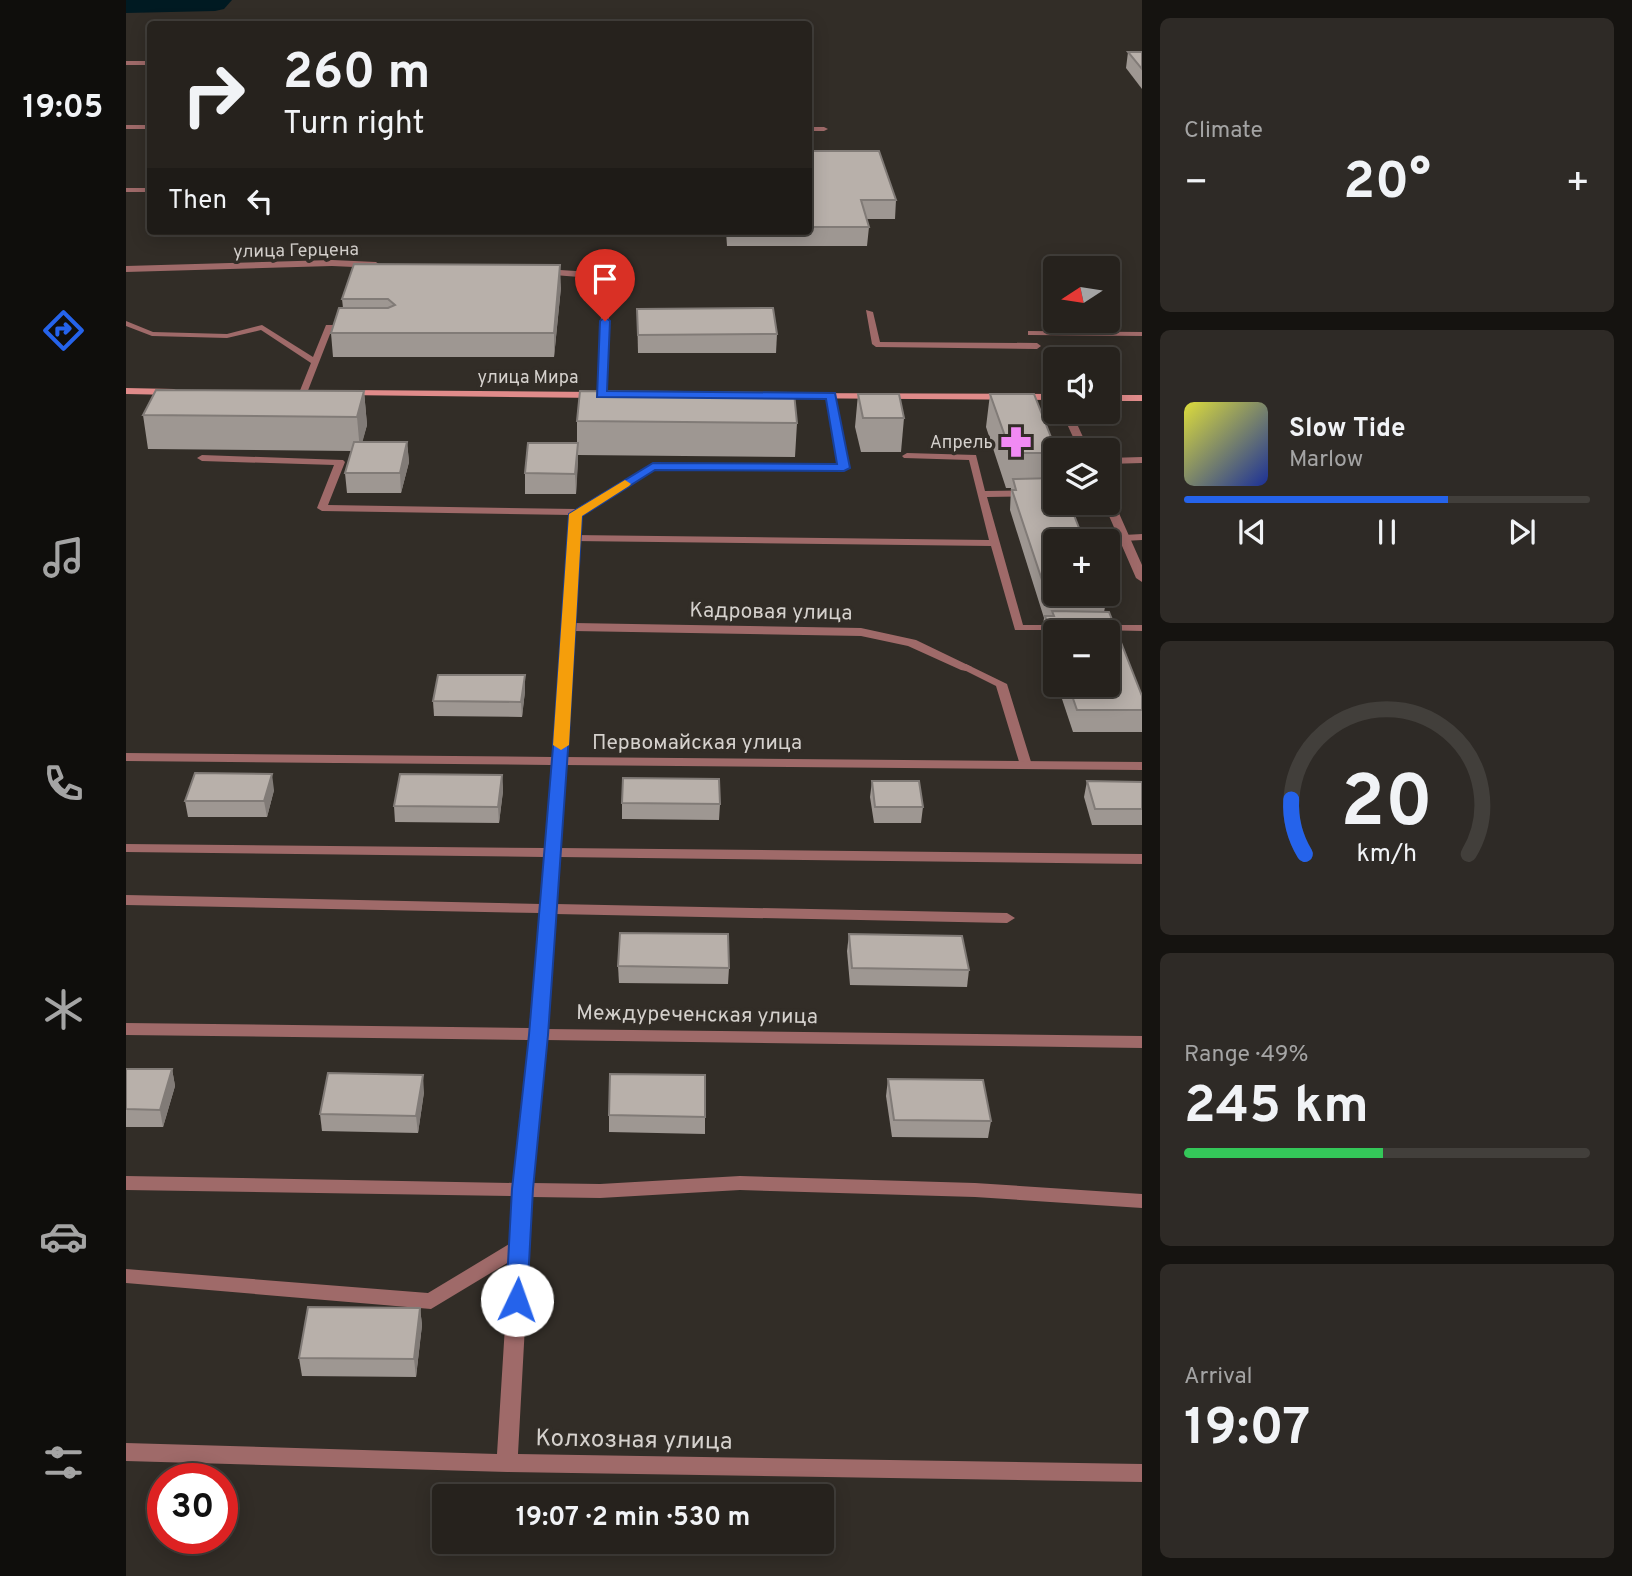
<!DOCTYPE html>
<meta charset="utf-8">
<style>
:root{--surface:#26221d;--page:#2e2a26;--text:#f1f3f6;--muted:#a4a4a4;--line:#423f3b;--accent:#2563eb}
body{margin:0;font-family:Overpass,sans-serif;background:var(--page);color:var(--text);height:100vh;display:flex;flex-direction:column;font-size:26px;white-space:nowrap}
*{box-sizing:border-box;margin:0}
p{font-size:23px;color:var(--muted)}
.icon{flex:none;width:38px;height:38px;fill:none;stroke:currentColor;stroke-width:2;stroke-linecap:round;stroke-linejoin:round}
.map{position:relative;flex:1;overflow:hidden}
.drawer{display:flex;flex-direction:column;gap:18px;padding:18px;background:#151310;width:490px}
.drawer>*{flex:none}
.guide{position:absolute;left:21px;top:21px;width:665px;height:214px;border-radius:7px;box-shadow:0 4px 18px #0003,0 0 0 2px var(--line);background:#26221d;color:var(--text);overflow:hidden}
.needle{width:46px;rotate:258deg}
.tools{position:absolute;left:917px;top:256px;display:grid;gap:14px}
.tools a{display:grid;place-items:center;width:77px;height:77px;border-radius:7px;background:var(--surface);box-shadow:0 4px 18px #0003,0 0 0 2px var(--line);font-size:35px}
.speed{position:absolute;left:21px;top:1463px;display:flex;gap:14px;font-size:35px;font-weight:700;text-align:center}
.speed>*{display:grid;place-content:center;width:91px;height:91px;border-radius:50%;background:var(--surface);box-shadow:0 4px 18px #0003,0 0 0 2px var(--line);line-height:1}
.speed .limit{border:10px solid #d22;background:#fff;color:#111}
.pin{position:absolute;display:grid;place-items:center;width:60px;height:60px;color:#fff;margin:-72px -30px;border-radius:50% 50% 50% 0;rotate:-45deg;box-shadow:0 0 7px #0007}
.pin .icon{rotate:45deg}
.me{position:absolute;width:77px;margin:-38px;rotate:3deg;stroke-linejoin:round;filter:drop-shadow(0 0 5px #0008)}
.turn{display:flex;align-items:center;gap:24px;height:147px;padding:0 21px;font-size:32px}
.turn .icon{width:91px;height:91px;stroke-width:2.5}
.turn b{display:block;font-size:49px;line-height:60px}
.then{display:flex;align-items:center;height:66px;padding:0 21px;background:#0003;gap:14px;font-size:26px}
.big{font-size:52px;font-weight:700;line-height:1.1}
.drawer .widget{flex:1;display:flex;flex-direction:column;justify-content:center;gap:10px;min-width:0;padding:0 24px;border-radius:10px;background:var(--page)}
.drawer .dial{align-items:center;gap:0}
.dial svg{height:182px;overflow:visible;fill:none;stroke:var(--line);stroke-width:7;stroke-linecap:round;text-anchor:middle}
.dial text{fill:var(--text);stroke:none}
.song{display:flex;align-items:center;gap:21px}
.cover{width:84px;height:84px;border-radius:10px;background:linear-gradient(135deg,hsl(60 70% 55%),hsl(230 70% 35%))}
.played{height:7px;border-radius:4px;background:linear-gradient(90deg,var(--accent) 65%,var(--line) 65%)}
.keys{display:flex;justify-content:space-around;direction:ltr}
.heat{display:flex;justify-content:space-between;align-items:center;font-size:38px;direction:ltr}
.charge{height:10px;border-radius:5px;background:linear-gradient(90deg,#34c759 49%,var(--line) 0)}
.trip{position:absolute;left:306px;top:1484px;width:402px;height:70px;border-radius:7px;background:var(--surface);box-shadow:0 4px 18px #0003,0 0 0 2px var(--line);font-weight:700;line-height:70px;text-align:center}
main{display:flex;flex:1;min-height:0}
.dock{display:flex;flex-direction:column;width:126px;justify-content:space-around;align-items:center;background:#0f0e0c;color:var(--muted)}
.dock .icon{width:49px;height:49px}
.dock .on{color:var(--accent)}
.dock b{font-size:32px;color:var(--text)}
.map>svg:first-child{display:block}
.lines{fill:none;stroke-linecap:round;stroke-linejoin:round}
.river{fill:#001a22;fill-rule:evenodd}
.service{fill:#9f6a69;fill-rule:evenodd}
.minor{fill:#9f6a69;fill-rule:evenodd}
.secondary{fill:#e08b8a;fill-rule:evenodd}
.wall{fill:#9e9792}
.shaded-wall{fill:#817b77}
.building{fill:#b8b0aa;stroke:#817b77;stroke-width:2}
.route{fill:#2563eb;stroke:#184099;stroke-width:2}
.slow{fill:#f59e0b}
.labels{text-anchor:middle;stroke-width:7;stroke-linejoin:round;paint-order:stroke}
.far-street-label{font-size:18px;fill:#d5d1cd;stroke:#322d27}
.far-poi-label{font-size:18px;fill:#d5d1cd;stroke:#322d27;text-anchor:end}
.street-label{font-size:21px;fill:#d5d1cd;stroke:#322d27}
.near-street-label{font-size:24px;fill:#d5d1cd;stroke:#322d27}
</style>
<main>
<nav class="dock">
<b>19:05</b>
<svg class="icon on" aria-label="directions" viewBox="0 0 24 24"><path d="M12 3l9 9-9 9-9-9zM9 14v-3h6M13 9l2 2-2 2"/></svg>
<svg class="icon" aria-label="music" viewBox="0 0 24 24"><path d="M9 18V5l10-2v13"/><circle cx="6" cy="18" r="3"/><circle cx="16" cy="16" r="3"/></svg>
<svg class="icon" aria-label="phone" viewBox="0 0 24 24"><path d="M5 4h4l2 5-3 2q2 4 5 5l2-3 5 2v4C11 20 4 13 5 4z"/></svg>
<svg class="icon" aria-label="climate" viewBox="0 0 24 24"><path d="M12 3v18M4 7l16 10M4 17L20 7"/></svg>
<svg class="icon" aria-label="car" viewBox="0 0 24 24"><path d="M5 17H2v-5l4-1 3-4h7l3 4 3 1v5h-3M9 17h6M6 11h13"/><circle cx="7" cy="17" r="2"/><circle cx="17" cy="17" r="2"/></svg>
<svg class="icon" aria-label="filters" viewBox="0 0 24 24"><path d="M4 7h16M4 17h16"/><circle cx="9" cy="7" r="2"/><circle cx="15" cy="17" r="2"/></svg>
</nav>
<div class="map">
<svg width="1016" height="1576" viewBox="0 0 1016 1576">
<rect width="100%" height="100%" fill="#322d27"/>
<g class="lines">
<path class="river" d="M0,0H106L98,9L89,11L0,13Z"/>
<g class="service">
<path d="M463,273H469L484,296L479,395L475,398L471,395L476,296L462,275Z"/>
<path d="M740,310L747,312L754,342L911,343L915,346L911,349L750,347L746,344Z"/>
<path d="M0,321L27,332L101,334L136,325L187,357L200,325H223L227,327L223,329H206L181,393L177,396L173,393L185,363L135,330L101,338L26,336L0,326Z"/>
<path d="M902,331L1016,332V336L905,335H902Z"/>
<path d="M705,393L709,396L723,468L721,470L529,469L449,517L445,515L196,511L191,508L208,465L76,461L71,458L76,455L217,460L219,462L202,505L450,509L527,463L713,465L701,396Z"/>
<path d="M781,453L850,455L859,491L929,490V496L861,497L897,625H932L936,626L937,628L936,630H889L865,546L447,541L442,538L447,535L863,540L843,460L778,458L776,456Z"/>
<path d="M1016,457V463L982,464V458Z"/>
<path d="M1016,534V540L998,541L993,538L998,535Z"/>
<path d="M974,625H1016V631L970,630L969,628L970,626Z"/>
<path d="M840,664L881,684L906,765L904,768L900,769L894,765L870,686L836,669L834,667L836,665Z"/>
</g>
<g class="minor">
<rect x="0" y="61" width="24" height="4"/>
<rect x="0" y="125" width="24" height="4"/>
<path d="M682,127H698L702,129L698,131H682Z"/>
<rect x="0" y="188" width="24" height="4"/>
<path d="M206,260L250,262L254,265L250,268L206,266L0,272V266Z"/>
<path d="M418,269L466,272L470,275L466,278L415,274L414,272Z"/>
<path d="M935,411H945L963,450H953Z"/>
<path d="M982,499L988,502L1016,565V582L1010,578L977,502H982Z"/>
<path d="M449,509L455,512L448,623L735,628L790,640L846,667L840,671L835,670L782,646L735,636L447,631L439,757L1016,762V770L439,765L433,848L1016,854V864L433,857L430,904L881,913L889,918L881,923L429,914L420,1029L1016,1036V1048L419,1040L407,1183L474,1184L614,1176L849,1183L1016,1194V1208L849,1197L614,1190L474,1198L406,1197L392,1454L1016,1464V1482L381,1472L0,1461V1443L371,1454L383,1262L305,1309L0,1283V1269L302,1293L385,1243L388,1196L0,1190V1176L389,1183L402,1040L0,1035V1023L403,1028L414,913L0,905V895L415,904L418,857L0,852V844L419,848L425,765L0,761V753L426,757L443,512Z"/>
</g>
<g class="secondary">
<path d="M0,388L48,389L53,392L48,395L0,394Z"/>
<path d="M222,390L471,392L476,395L471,398L218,395V391Z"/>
<path d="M649,393L929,394V400L645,398L644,396Z"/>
<rect x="982" y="395" width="34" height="6"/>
</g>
</g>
<g class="wall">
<path d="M1002,52H1016V89L1000,68Z"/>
<path d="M682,151L770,200L769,219H740L743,227L741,246H601L600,231H682Z"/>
<path d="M435,287L428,357H207L205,333L217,308L216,299Z"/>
<path d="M511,309L651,334L650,353H512Z"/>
<path d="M238,391L241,425L236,442H281L283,462L275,493H221L219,473L225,451L22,449L17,415Z"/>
<path d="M732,394L778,418L775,452H735L729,427Z"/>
<path d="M864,394L929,450V465L927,478L981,598L978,612L1016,696V732H947L931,684H982L929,632V679L915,638L918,618L884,510L885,488H880L860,427Z"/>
<path d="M451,421L671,423L669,457L452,455L450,494H399V473L451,443Z"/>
<path d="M399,691L396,717L308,716L307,701Z"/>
<path d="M376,775L377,791L373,823L269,822L268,806Z"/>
<path d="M746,781L797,807L795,823H748L744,797Z"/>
<path d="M961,781L1016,782V825H966L958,797Z"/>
<path d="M148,790L141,817H62L59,801Z"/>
<path d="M496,803L594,804L593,820L496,819Z"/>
<path d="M723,934L843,970L841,987L724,985L721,951Z"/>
<path d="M492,966L603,968L602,984L493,983Z"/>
<path d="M0,1069H46L49,1086L37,1127H0Z"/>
<path d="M762,1079L865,1121L862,1138L766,1137L760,1096Z"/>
<path d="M298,1092L292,1133L196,1131L194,1114Z"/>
<path d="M483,1115L579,1117V1134L483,1132Z"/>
<path d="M294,1308L296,1325L290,1377L176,1376L173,1358Z"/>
</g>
<g class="shaded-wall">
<path d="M434,265L435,287L428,357V333Z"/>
<path d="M238,391L241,425L234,451L231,417Z"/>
<path d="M281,442L283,462L275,493L274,473Z"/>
<path d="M452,443V463L450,494L449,474Z"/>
<path d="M399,675V691L396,717L395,702Z"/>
<path d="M146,774L148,790L141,817L138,801Z"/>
<path d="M376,775L377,791L373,823L372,807Z"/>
<path d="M46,1069L49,1086L37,1127L34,1110Z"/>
<path d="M297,1075L298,1092L292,1133L290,1116Z"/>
<path d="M294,1308L296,1325L290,1377L288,1359Z"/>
</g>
<g class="building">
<path d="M1002,52H1016V69Z"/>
<path d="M682,151H753L770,200H735L743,227H682Z"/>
<path d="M228,264L434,265L428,333H205L213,308H262L269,305L262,299H216Z"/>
<path d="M647,308L651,334L512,335L511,309Z"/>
<path d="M30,390L238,391L231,417L17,415Z"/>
<path d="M454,391L668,393L671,423L451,421Z"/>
<path d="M732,394H773L778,418H737Z"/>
<path d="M864,394H908L930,450L929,453H885Z"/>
<path d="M228,442H281L274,473H219Z"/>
<path d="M402,443H452L449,474L399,473Z"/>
<path d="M929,478V502H943L958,541H929V593H979L981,598H977L979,601H923L886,490H890L887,479Z"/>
<path d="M926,611L983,612L1016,696V710H951L942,684H982V632H929V647L919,616H928Z"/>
<path d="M312,675H399L395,702L307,701Z"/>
<path d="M69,773L146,774L138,801H59Z"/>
<path d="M274,774L376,775L372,807L268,806Z"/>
<path d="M497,778L593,779L594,804L496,803Z"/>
<path d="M746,781H793L797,807H749Z"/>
<path d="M961,781L1016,782V809H969Z"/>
<path d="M494,933L602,934L603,968L492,966Z"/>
<path d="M723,934L836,936L843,970L726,968Z"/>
<path d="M0,1069H46L34,1110L0,1109Z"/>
<path d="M202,1073L297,1075L290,1116L194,1114Z"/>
<path d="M484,1074L579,1075V1117L483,1115Z"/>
<path d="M762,1079L857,1080L865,1121L768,1120Z"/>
<path d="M182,1307L294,1308L288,1359L173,1358Z"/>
</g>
<path class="route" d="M479,317L484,321L481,391L709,393L724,468L718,471L529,470L456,516L443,735L422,1035L407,1189L401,1300L398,1306L391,1309L383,1306L380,1300L386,1189L403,1035L428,735L443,514L527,463L711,464L700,399L471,397L474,321Z"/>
<path class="slow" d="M499,480L505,484L503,486L456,516L443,745L435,750L427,745L443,514Z"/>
<defs>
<symbol id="pharmacy-bare" viewBox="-9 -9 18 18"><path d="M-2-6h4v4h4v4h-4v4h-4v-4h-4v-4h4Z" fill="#f18af4" stroke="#322d27" stroke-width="2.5" paint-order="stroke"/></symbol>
</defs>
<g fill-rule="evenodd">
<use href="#pharmacy-bare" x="868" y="420" width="44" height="44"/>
</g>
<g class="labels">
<g class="far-street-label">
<text transform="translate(170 250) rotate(-1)" y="6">улица Герцена</text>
<text x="402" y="383">улица Мира</text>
</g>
<g class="far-poi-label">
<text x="867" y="448">Апрель</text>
</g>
<g class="street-label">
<text transform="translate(645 611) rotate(1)" y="7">Кадровая улица</text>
<text x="571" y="749">Первомайская улица</text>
<text transform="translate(571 1014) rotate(1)" y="7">Междуреченская улица</text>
</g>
<g class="near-street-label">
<text transform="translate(508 1439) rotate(1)" y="8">Колхозная улица</text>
</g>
</g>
</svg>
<div class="tools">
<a><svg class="needle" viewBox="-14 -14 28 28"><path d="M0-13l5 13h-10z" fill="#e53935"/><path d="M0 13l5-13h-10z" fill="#a4a4a4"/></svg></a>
<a><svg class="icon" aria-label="sound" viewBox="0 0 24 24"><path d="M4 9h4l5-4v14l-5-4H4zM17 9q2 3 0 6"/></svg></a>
<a><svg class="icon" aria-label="layers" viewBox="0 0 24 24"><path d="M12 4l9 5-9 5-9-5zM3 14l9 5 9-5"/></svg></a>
<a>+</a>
<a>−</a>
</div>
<div class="speed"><div class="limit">30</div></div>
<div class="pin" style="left:479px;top:321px;background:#d93025"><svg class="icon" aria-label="arrive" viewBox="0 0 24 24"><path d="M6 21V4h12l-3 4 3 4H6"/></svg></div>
<svg class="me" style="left:391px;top:1300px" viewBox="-20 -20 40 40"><circle r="19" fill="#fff"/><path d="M0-13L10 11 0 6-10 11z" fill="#2563eb"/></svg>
<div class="trip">19:07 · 2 min · 530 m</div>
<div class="guide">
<div class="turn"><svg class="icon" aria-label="right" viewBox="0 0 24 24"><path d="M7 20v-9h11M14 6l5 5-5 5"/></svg><div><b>260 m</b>Turn right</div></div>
<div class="then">Then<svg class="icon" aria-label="left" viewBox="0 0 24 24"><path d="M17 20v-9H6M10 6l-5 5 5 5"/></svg></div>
</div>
</div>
<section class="drawer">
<div class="widget"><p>Climate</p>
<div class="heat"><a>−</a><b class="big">20°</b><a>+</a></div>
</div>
<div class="widget">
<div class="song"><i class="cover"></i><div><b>Slow Tide</b><p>Marlow</p></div></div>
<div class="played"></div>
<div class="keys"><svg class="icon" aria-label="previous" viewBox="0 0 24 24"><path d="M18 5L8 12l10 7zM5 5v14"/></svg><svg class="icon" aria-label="pause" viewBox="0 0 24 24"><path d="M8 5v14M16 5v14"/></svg><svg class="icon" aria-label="next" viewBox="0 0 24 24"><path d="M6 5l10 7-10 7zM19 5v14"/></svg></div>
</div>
<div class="widget dial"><svg viewBox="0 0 100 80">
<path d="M14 69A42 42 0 1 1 86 69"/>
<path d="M14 69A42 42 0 0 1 8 45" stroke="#2563eb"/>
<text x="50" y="56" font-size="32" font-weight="700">20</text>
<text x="50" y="72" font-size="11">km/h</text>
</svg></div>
<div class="widget"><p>Range · 49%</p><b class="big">245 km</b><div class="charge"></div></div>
<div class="widget"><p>Arrival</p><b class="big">19:07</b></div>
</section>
</main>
